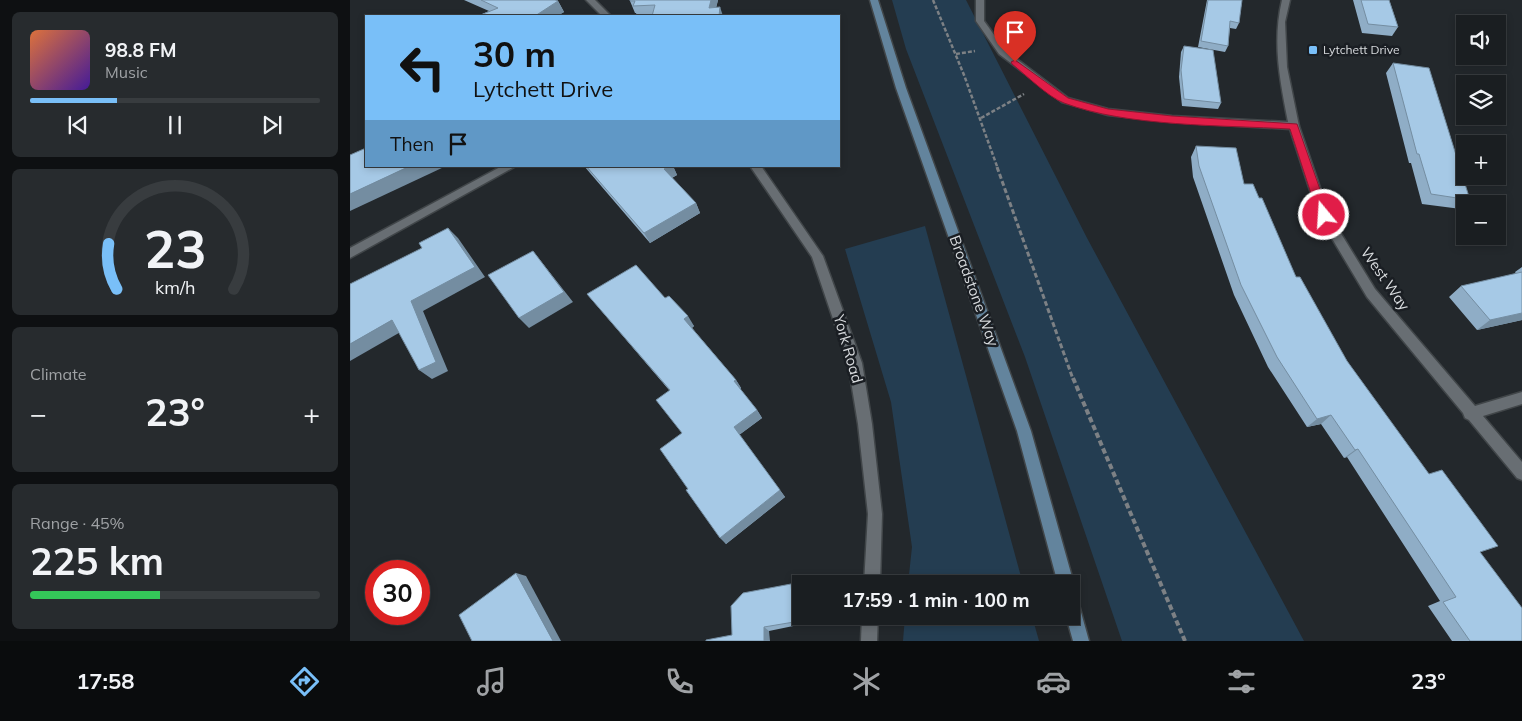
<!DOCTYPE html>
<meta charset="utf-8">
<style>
:root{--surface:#1a1e21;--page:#272b2e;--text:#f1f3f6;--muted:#9fa2a5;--line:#383c3f;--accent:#79bff8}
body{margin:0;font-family:Mulish,sans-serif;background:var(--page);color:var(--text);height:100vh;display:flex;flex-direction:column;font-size:19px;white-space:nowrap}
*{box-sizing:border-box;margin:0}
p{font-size:16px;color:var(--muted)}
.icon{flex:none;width:28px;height:28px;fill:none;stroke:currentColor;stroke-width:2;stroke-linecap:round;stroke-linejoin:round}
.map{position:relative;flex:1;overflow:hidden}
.drawer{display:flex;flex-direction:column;gap:12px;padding:12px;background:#0e1012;width:350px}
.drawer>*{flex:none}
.guide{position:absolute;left:15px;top:15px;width:475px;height:152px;border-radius:0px;box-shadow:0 2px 8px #0003,0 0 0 1px var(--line);background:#79bff8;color:#111;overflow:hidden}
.tools{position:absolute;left:1106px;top:15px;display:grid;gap:10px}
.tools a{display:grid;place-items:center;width:50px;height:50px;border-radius:0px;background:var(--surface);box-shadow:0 2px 8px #0003,0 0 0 1px var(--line);font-size:25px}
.speed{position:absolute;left:15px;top:560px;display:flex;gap:10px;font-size:25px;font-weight:700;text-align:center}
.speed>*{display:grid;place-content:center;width:65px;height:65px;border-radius:50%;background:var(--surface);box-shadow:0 2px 8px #0003,0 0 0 1px var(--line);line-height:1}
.speed .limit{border:8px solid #d22;background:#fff;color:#111}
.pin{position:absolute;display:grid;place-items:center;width:42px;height:42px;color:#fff;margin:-51px -21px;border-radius:50% 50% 50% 0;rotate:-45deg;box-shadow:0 0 5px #0007}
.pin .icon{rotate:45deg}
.me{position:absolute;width:55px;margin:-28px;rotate:342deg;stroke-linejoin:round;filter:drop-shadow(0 0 4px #0008)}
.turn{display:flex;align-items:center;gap:18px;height:105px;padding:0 25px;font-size:22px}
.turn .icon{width:65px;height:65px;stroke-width:2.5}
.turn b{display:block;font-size:35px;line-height:42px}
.then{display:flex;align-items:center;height:48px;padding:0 25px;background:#0003;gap:10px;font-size:19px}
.big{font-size:38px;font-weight:700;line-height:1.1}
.drawer .widget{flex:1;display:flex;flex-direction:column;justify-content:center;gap:8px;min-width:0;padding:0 18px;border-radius:8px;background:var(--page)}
.drawer .dial{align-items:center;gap:0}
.dial svg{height:130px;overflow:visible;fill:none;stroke:var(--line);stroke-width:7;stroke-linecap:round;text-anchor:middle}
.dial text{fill:var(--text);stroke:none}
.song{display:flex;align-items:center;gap:15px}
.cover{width:60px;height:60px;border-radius:8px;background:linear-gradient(135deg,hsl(20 70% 55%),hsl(260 70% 35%))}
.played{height:5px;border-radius:2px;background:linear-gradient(90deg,var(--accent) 30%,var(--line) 30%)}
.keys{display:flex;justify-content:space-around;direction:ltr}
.heat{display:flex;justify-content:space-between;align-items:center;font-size:28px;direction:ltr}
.charge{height:8px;border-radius:4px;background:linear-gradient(90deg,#34c759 45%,var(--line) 0)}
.trip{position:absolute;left:442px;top:575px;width:288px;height:50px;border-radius:0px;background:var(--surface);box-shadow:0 2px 8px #0003,0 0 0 1px var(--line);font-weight:700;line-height:50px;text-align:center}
.tabs{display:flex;height:80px;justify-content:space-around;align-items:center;background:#0a0c0d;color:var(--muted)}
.tabs .icon{width:35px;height:35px}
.tabs .selected{color:var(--accent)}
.tabs b{font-size:22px;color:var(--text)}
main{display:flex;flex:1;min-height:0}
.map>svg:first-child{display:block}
.green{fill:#243d51}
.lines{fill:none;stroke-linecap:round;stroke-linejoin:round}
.street-casing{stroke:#414649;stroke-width:3}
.secondary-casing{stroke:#414649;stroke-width:3}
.path-far2{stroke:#7d8185;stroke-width:2.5;stroke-dasharray:4 2;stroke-linecap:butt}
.path-far1{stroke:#7d8185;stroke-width:3;stroke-dasharray:5 2.5;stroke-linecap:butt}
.path{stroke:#7d8185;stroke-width:4;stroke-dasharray:5.5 3;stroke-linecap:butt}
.street{fill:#686e73;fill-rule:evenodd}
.secondary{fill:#63849d;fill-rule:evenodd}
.wall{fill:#8fadc6}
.shaded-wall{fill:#748da1}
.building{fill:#a6c9e6;stroke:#748da1}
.route{fill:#e11d48;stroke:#92132f}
.poi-dot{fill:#79bff8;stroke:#1a1e23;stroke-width:2}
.labels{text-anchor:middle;stroke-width:5;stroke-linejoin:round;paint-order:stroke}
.far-poi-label{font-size:12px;fill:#d8dbde;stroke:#1a1e23;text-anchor:start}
.street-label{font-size:15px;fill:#d8dbde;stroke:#1a1e23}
</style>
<main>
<section class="drawer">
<div class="widget">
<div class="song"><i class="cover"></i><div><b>98.8 FM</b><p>Music</p></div></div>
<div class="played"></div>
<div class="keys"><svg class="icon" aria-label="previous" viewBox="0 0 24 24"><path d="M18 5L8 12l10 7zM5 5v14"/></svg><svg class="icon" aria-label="pause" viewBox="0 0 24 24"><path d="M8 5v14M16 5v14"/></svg><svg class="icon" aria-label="next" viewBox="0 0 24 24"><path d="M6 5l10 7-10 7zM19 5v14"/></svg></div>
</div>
<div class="widget dial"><svg viewBox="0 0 100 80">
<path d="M14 69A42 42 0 1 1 86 69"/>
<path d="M14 69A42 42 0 0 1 9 41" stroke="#79bff8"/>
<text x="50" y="56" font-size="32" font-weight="700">23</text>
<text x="50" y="72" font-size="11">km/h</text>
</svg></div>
<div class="widget"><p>Climate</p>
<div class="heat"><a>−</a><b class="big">23°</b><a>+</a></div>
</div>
<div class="widget"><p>Range · 45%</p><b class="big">225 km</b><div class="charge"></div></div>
</section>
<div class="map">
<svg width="1172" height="641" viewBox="0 0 1172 641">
<rect width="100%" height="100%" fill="#23282c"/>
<g class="green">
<path d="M542,0H616L737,238L954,641H772L675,357L556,49Z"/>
<path d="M575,226L673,584H558L562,547L541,402L495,249Z"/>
<path d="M555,616H682L689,641H553Z"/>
</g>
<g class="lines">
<defs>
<g id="street">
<path d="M236,0H245L261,16H252Z"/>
<path d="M626,0H634V21L655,50L718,98L758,109L822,116L938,122C930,81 922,42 932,0H940L935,22L937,67L949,126L979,214L1025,289L1125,406L1172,392V404L1133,416L1172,462V480L1167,478L1119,420L1115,418L1113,413L1017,297L968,215L940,129L822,122L758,115L712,102L649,54L626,21Z"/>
<path d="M152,166H166L0,258V248Z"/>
<path d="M400,166H411L473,256L512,363L522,424L532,514L530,584H514L518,514L508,424L498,363L462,257Z"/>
<path d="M512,616H528L527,641H511Z"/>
</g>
<g id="secondary">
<path d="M520,0H528L556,88L681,431L724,584L721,590V584H708L667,431L546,88Z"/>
<path d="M721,597L727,599L729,605L739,641H723L716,616H721Z"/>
</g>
</defs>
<use href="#street" class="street-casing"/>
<use href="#secondary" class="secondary-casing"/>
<g class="path-far2">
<path d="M583,0L614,75L648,169"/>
<path d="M606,54L625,51"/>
<path d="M631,118L674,94"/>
</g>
<path class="path-far1" d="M647,167L723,379"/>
<path class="path" d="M723,378L835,641"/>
<use href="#street" class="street"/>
<use href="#secondary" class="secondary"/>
</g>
<g class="wall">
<path d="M114,0H205L208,1L214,12L207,16H128L139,11Z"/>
<path d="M280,0H368L366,8L373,16H287L286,13H285L280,1Z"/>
<path d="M857,0H892L889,23L886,29L880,28L878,46L875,52L848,47Z"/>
<path d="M1003,0H1039L1048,27L1042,36L1012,33Z"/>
<path d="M834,46L871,103L868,109L832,106L829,77L831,52Z"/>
<path d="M1043,63L1120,200L1111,209L1072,204L1061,163H1059L1036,73Z"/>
<path d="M846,146L894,184L909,198L946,277L997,361L1130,553L1172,641H1102L1078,606L1090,601L997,457L994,458L971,424L957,427L918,367L884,295L843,177L841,157Z"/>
<path d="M234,166H323L327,175L322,178L346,203L350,213L300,243Z"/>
<path d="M1172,267V320L1127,330L1099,297L1111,286L1166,274L1165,272Z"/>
<path d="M237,294L315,298L344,326L342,328L386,380L391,388L390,389L407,410L412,418L389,435L435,497L376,544L338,489L332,433L319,390Z"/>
<path d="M446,588L448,625L419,631L382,635Z"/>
</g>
<g class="shaded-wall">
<path d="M361,0H368L364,16L359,8Z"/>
<path d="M208,1L214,12L207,16H185Z"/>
<path d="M370,7L373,16H369Z"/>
<path d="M60,166L94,167L0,211V194Z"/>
<path d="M319,166H323L327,175L319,179L314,169Z"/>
<path d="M346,203L350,213L300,243L294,233Z"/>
<path d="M98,228L108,238L135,277L73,311L98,371L82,379L69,370L61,301Z"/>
<path d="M183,251L223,302L179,328L169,318Z"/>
<path d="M1172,313V320L1127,330L1140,320Z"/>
<path d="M338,316L344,326L340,329L334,319Z"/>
<path d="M42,320L54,330L0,361V344Z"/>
<path d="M386,380L391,388L389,390L384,381Z"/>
<path d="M407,410L412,418L389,435L384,427Z"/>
<path d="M981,415L971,424L957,427L967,419Z"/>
<path d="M1008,449L997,457L994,458L1005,450Z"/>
<path d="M430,490L435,497L376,544L370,538Z"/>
<path d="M166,573L176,576L211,641H203Z"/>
<path d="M441,584L446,588L448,625L444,622Z"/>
<path d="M414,627L419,631L420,641H414Z"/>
</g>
<g class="building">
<path d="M131,0H205L208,1L185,16H128L148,8Z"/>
<path d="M280,0H361L359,8L370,7L369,16H302L305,5L283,6L285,1H280Z"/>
<path d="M858,0H892L889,23L880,21L878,46L851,41Z"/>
<path d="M1011,0H1039L1048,27L1018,24Z"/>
<path d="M834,46L863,50L871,103L834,99L831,70Z"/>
<path d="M1043,63L1079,68L1120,200L1081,194L1069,154H1067Z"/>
<path d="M846,146L886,148L894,184H903L909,198H912L946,277H950L997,361L1079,474L1092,470L1148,546L1130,552L1172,608V641H1120L1093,602L1106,597L1008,449L1005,450L981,415L967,419L927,357L891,285L849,166Z"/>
<path d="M16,148V166H60L0,194V155Z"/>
<path d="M236,166H319L314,169L346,203L294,233Z"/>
<path d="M98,228L125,267L61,301L86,362L69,370L42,320L0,344V284L72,248L69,243Z"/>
<path d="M183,251L214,292L169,318L138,275Z"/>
<path d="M286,265L315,298L319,296L338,316L334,319L386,380L384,381L407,410L384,427L430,490L370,538L336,490L338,489L310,449L332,433L306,400L320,390L237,294Z"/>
<path d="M1172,272V313L1140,320L1111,286Z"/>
<path d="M166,573L203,641H122L109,615Z"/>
<path d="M441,584L444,622L414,627V641H356V640L382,635L381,606L393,593Z"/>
</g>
<path class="route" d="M665,60L718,98L758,109L822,116L947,124L979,215L974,219L968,215L940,129C872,125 778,127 714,103C698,97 676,75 662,64L661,62Z"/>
<rect class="poi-dot" x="958" y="45" width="10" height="10" rx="2.5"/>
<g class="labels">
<g class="far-poi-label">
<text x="973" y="54">Lytchett Drive</text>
</g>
<g class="street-label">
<text transform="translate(1035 279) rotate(55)" y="5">West Way</text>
<text transform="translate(624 291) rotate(70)" y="5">Broadstone Way</text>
<text transform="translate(498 349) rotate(74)" y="5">York Road</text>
</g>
</g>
</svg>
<div class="tools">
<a><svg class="icon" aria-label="sound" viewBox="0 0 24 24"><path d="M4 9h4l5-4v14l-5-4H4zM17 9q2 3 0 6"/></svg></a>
<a><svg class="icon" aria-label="layers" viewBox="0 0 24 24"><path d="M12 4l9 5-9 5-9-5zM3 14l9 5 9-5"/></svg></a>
<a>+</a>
<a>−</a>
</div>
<div class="speed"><div class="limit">30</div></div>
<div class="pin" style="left:665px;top:62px;background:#d93025"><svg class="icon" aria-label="arrive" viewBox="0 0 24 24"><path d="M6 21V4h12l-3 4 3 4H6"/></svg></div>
<svg class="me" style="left:974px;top:215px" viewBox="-20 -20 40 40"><circle r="17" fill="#e11d48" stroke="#fff" stroke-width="3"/><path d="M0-11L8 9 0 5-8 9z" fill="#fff"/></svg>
<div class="trip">17:59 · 1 min · 100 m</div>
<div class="guide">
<div class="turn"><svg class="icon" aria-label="left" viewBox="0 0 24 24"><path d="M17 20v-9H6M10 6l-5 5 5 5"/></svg><div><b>30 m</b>Lytchett Drive</div></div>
<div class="then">Then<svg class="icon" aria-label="arrive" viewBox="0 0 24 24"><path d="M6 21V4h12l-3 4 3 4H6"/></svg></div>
</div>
</div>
</main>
<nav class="tabs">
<b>17:58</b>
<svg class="icon selected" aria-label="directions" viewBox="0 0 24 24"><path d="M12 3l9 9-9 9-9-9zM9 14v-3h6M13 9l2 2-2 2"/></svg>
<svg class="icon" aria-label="music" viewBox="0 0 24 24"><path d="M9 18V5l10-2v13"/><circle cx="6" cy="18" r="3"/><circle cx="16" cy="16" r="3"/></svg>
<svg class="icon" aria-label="phone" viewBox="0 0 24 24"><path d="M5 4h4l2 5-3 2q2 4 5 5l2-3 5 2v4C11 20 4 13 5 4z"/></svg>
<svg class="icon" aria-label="climate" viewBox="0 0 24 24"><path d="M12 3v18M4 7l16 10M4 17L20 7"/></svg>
<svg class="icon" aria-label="car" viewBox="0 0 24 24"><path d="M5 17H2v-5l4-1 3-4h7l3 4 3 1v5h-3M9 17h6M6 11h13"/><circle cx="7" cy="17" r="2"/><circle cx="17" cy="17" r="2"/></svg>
<svg class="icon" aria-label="filters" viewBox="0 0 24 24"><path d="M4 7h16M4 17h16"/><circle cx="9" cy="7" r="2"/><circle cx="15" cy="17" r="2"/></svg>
<b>23°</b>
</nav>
